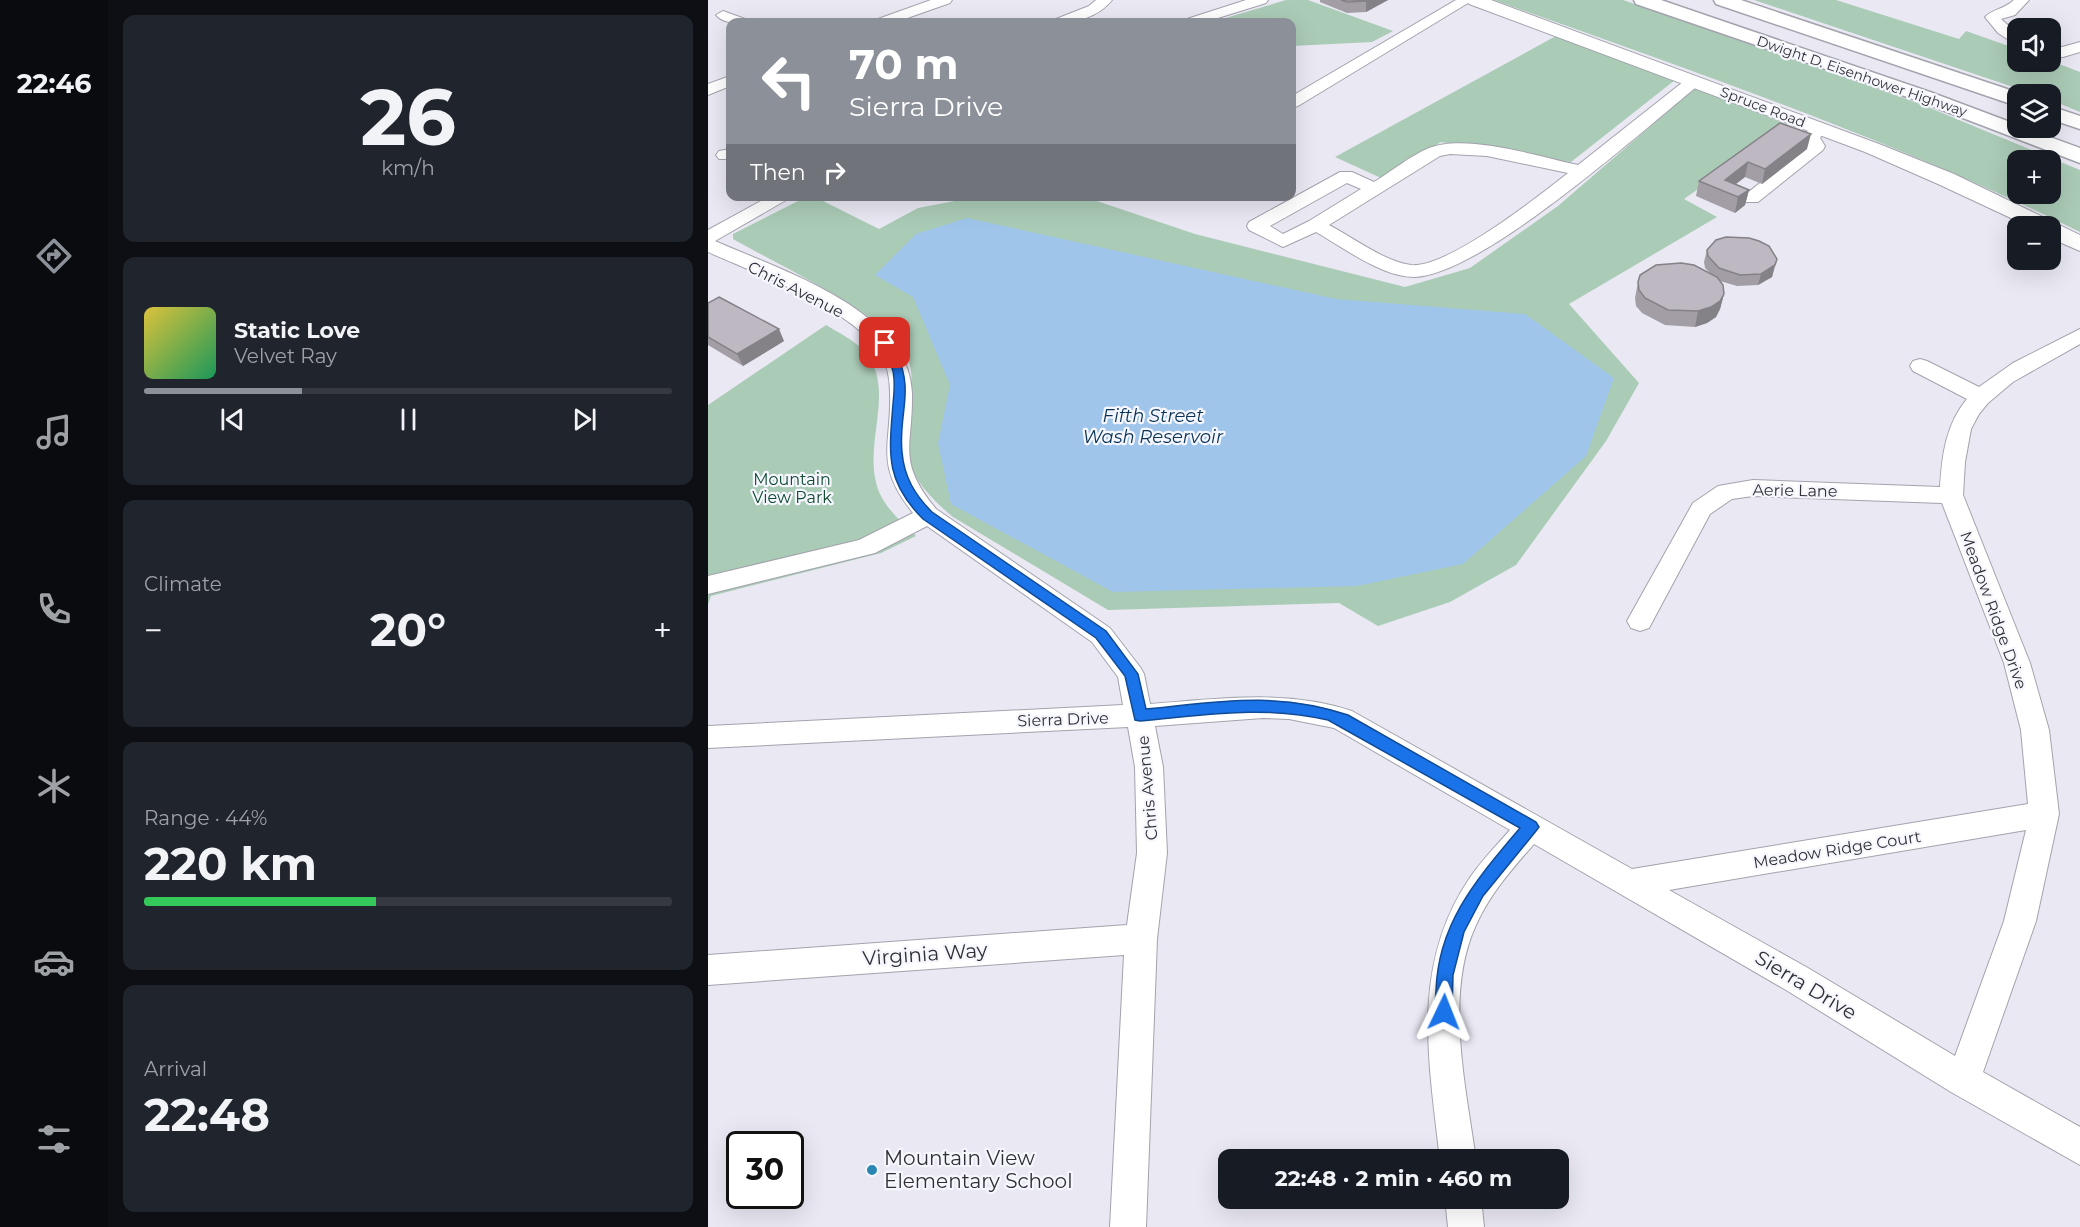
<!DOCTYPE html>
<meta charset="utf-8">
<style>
:root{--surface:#171b24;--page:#20242c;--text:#f1f3f6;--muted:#9ea1a6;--line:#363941;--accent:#8c9099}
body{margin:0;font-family:Montserrat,sans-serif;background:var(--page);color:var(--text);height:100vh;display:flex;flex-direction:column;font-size:22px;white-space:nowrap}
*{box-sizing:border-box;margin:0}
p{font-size:20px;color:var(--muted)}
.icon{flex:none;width:33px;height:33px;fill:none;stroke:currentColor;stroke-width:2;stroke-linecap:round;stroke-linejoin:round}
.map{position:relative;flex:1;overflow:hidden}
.details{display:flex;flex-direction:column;gap:15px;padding:15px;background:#0d0f14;width:600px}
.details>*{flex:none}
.hud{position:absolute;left:18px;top:18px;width:570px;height:183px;border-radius:12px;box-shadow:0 6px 24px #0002;background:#8c9099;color:#fff;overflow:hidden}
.buttons{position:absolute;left:1299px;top:18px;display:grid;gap:12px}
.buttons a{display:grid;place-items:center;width:54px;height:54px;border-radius:12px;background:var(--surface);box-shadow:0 6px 24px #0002;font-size:30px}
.speed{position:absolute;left:18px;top:1131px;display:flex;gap:12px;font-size:30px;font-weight:700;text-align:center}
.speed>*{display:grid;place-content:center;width:78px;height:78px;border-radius:50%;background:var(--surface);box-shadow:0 6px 24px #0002;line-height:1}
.speed .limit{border:3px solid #111;border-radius:9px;background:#fff;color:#111}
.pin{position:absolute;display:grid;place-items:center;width:51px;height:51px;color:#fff;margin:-26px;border-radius:12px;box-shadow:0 3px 9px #0006}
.me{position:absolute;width:66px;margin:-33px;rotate:2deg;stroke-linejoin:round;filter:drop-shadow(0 0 4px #0008)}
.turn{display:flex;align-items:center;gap:21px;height:126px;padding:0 24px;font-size:27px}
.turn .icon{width:78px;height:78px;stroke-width:2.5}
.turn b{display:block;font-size:42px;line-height:51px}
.then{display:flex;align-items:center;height:57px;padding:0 24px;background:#0003;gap:12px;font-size:22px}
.big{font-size:45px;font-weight:700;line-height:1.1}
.details .card{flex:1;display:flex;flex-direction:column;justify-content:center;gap:9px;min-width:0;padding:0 21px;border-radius:12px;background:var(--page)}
.details .dial{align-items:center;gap:0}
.dial b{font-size:78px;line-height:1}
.song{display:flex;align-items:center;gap:18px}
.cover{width:72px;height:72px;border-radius:9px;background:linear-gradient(135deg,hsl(50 70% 55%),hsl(150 70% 35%))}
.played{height:6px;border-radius:3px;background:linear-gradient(90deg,var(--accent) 30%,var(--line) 30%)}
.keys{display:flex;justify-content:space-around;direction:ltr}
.heat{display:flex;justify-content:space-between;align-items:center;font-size:33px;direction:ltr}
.charge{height:9px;border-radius:4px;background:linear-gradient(90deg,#34c759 44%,var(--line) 0)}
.trip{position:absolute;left:510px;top:1149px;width:351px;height:60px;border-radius:12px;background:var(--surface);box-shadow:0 6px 24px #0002;font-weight:700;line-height:60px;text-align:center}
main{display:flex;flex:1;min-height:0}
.dock{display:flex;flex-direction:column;width:108px;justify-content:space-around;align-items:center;background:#090b0e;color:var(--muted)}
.dock .icon{width:42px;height:42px}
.dock .active{color:var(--accent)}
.dock b{font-size:27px;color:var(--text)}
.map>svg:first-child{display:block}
.green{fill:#aacbb6;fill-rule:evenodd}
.water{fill:#9fc5eb}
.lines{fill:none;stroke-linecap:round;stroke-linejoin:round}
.minor-casing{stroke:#a3a3ad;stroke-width:2}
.major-casing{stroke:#a3a3ad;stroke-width:2}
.highway-casing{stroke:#a3a3ad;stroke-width:3}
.minor{fill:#fff;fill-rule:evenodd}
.major{fill:#fff;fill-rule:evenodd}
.highway{fill:#fff;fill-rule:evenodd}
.wall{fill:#a39ea6}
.shaded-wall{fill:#848187}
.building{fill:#bdb8c1;stroke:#848187;stroke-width:1.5}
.route{fill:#1a73e8;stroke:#114b97;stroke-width:1.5}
.poi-dot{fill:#2a86b3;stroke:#f6f6fe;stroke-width:2}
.labels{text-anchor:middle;stroke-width:4.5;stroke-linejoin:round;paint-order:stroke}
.far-street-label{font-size:14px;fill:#303034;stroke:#f6f6fe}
.street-label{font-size:16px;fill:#303034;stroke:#f6f6fe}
.park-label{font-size:16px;fill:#0e4a2d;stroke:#f6f6fe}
.water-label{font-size:18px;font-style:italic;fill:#083357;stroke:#f6f6fe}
.near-street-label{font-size:20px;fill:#303034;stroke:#f6f6fe}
.near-poi-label{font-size:20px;fill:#303034;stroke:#f6f6fe;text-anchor:start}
</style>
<main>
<nav class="dock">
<b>22:46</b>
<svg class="icon active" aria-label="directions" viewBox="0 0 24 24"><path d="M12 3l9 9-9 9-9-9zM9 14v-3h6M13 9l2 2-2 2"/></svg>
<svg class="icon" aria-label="music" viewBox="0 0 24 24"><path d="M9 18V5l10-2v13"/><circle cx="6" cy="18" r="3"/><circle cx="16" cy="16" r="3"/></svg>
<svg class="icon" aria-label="phone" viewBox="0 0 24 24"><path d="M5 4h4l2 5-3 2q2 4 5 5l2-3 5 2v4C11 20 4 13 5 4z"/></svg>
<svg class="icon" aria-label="climate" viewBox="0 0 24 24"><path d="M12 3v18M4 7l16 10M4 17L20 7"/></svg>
<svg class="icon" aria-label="car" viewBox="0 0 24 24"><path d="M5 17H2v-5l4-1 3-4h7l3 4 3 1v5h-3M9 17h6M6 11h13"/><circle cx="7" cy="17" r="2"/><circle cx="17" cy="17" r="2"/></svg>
<svg class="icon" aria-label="filters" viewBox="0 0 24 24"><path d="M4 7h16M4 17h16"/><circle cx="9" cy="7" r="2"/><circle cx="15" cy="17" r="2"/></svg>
</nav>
<section class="details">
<div class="card dial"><b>26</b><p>km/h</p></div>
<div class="card">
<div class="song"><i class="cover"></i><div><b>Static Love</b><p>Velvet Ray</p></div></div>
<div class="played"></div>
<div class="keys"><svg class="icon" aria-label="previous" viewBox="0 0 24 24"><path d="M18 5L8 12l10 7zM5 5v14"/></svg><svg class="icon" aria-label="pause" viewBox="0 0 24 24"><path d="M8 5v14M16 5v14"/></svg><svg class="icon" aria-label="next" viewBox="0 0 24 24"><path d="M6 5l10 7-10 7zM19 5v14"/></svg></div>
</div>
<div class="card"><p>Climate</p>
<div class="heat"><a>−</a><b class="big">20°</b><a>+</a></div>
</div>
<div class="card"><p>Range · 44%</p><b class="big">220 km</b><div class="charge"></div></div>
<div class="card"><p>Arrival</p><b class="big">22:48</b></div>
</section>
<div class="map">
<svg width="1372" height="1227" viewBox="0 0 1372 1227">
<rect width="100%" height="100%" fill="#e9e8f3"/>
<g class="green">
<path d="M578,0H600L685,31L664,42L584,46V22H517L511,20Z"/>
<path d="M786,0H915L1210,103L1372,170V232C1183,138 984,71 786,0ZM1310,160H1342V194H1310Z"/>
<path d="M1046,0H1128L1251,39L1258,31L1309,49L1310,62L1343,61L1372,72V112L1343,100L1342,94H1326Z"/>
<path d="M848,36L967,80L863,162L733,142L673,178L627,157Z"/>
<path d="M987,88L1081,125L976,199L1009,217L861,304L931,383L898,441L808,565L742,602L670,626L631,603L400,610L245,517C228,503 203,479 200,456C195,425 215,377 194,347C169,311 67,263 25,239V234L98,197H107L171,229L210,208L268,197H377L487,234L697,287L762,268L850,206Z"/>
<path d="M118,325C131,333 146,340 156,351C191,390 151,447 172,494C180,511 195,523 208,536L173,553L3,596L0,604V405Z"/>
</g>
<path class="water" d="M259,218L628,299L817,314L906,378L878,456L755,564L649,586L405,592L243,504L230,443L242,385L205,297L167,275L208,234Z"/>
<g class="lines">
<defs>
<g id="minor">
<path d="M223,0H244L242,3L188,22H168L170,19Z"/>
<path d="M388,0H404C391,17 366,24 346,22L348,19L381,6Z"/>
<path d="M538,0H560L558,3L497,22H477L479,19Z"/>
<path d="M748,0H765L590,106L584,108V96Z"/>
<path d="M1306,0H1321L1307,15L1293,19L1310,34V46L1290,33L1277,17C1284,9 1295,10 1306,0Z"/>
<path d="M15,11L37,19L39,22C28,23 16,24 8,15Z"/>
<path d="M1372,42V52L1355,57H1342V47H1354Z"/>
<path d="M22,76V86L0,95V84Z"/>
<path d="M986,76L994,81L992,84C934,131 775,274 707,277C676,278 634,247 608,232L575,247L541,230L539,226L541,222L632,172H644L666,182C684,171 702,156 721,148C758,133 832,157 870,165L980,78ZM742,154L779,156L860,173C831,196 738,269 703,265C675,261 646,238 621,225L732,156ZM639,183L653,189L601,221L575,234L562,226Z"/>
<path d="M1110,123L1118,128L1112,138L1117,146L1115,150L1050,202H1038L1035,198L1038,194L1100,145L1095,138L1104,124Z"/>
<path d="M22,149V159H11L8,155L11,151Z"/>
<path d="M62,196H85L7,241C70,269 202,310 204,393C205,448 188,460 228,509L402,628L432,667L436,674L442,704C511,699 577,689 644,711L924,869L1320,804L1313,730L1296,663L1234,503L1045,496L1024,499L1002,514L941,628L932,631L923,628L919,621L985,503L1010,486L1045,480L1232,487C1234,455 1238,424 1259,399L1205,371L1202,366L1205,361L1212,359L1219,361L1271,387L1305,363L1372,329V344L1305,382L1280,403L1271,414L1263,429L1257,462L1255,495L1322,663L1341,730L1351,814L1328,921L1275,1072L1372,1127V1165L1243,1092L1078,990L826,844C804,869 782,894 768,925C736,994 758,1087 768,1160H732C721,1062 702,967 761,879C773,861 788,846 802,830L626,728L581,719L555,718L447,726L455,767L459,853L449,939L438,1227H402L416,955L0,985V955L419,925L429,853L427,767L420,727L0,748V726L415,705L410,677L384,642L219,526L167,553L0,594V576L151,540L205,513C165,463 184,446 182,392C182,379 179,364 172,353C142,307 49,274 0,252V230ZM1318,830L1296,921L1247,1056L1100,968L961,890Z"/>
<path d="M737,1198H773L776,1227H740Z"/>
</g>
<path id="major" d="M758,0H783L1171,144L1246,174L1372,235V251L1342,238V226H1320L1230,184L1157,152L761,4Z"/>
<g id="highway">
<path d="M926,0H953L1222,92L1310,125V128H1317L1372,148V163L1208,100L928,4Z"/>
<path d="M1006,0H1033L1314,94H1310V106L1303,104L1008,4Z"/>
<path d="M1342,106L1372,116V129L1342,119Z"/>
</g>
</defs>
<use href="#minor" class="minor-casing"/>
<use href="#major" class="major-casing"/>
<use href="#highway" class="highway-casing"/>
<use href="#minor" class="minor"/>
<use href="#major" class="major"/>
<use href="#highway" class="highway"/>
</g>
<g class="wall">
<path d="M612,0H680L658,12L639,13L612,2Z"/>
<path d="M1072,123L1099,149L1054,184L1037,177L1028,184L1041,190L1037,205L1027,213L988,196L991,181Z"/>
<path d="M999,250L1069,259L1064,277L1050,285L1029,286L1012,281L1016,294L1012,309L1008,317L999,323L987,327L957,325L934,313L928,306L927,298L930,282L1002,273L997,268L996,262Z"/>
<path d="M0,303L76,341L35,366L0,345Z"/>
</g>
<g class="shaded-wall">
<path d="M660,0H680L658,12V1Z"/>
<path d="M1103,134L1099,149L1054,184L1057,169Z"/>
<path d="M1040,162L1037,177L1017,192V180Z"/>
<path d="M1041,190L1037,205L1027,213L1030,197Z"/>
<path d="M1067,265L1064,277L1050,285L1053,274Z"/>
<path d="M1016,294L1012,309L1008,317L999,323L987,327L990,311Z"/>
<path d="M71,329L76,341L35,366L29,354Z"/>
</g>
<g class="building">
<path d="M633,0H660L658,1L639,2Z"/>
<path d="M1072,123L1103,134L1057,169L1040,162L1017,180L1041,190L1030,197L991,181Z"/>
<path d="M1018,237L1041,238L1051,241L1061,246L1069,259L1067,265L1053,274L1032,275L1011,268L1000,256L999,250L1008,240Z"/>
<path d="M973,263L986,265L1009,277L1015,285L1016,294L1012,301L1003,307L990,311L960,310L937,298L931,290L930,282L932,275L948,265Z"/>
<path d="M11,297L71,329L29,354L0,337V303Z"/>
</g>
<path class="route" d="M177,340C183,342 185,347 188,353C207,390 190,415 194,452C196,477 207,495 224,512L398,631L430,674L438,709C510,702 569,691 640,715L828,822L831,827L828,831L775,896L756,932L745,975L744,1012L742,1018L736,1021L729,1018C726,1009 727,1000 728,991C730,922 770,878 812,828L620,720C553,705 499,715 432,721L427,720L417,676L388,638L215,519C177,481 181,454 185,404C186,393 188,379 184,368C181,359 175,351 171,343Z"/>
<circle class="poi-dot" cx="164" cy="1170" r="6"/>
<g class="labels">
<g class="far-street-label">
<text transform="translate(1154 76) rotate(19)" y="5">Dwight D. Eisenhower Highway</text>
<text transform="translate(1055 107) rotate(21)" y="5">Spruce Road</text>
</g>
<g class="street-label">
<text transform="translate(88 289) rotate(27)" y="6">Chris Avenue</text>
<text transform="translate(1087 490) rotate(1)" y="6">Aerie Lane</text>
<text transform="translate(1286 610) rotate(70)" y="6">Meadow Ridge Drive</text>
<text transform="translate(355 719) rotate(-2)" y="6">Sierra Drive</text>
<text transform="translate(439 788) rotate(-95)" y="6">Chris Avenue</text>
<text transform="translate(1129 849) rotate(-9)" y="6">Meadow Ridge Court</text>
</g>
<g class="park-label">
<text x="84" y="485">Mountain<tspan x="84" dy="18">View Park</tspan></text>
</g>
<g class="water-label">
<text x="445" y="422">Fifth Street<tspan x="445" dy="21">Wash Reservoir</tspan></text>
</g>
<g class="near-street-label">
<text transform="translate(217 954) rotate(-4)" y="7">Virginia Way</text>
<text transform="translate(1098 985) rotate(31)" y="7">Sierra Drive</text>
</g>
<g class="near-poi-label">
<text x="176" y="1165">Mountain View<tspan x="176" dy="23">Elementary School</tspan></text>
</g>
</g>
</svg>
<div class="buttons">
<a><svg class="icon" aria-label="sound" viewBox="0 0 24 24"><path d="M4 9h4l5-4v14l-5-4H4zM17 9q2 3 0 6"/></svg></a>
<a><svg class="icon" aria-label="layers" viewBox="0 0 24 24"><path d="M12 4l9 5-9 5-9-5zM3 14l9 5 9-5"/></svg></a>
<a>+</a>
<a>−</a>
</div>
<div class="speed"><div class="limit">30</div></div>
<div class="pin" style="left:177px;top:343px;background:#d93025"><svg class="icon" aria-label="arrive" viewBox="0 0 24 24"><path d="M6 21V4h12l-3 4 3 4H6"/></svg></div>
<svg class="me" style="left:736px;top:1012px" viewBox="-20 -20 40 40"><path d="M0-17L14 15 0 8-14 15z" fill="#1a73e8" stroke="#fff" stroke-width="4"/></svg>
<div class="trip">22:48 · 2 min · 460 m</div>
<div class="hud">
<div class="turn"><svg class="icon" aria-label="left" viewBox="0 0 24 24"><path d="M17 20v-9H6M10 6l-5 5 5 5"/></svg><div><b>70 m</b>Sierra Drive</div></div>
<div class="then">Then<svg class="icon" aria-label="right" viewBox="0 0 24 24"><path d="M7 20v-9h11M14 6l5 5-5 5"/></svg></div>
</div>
</div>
</main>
